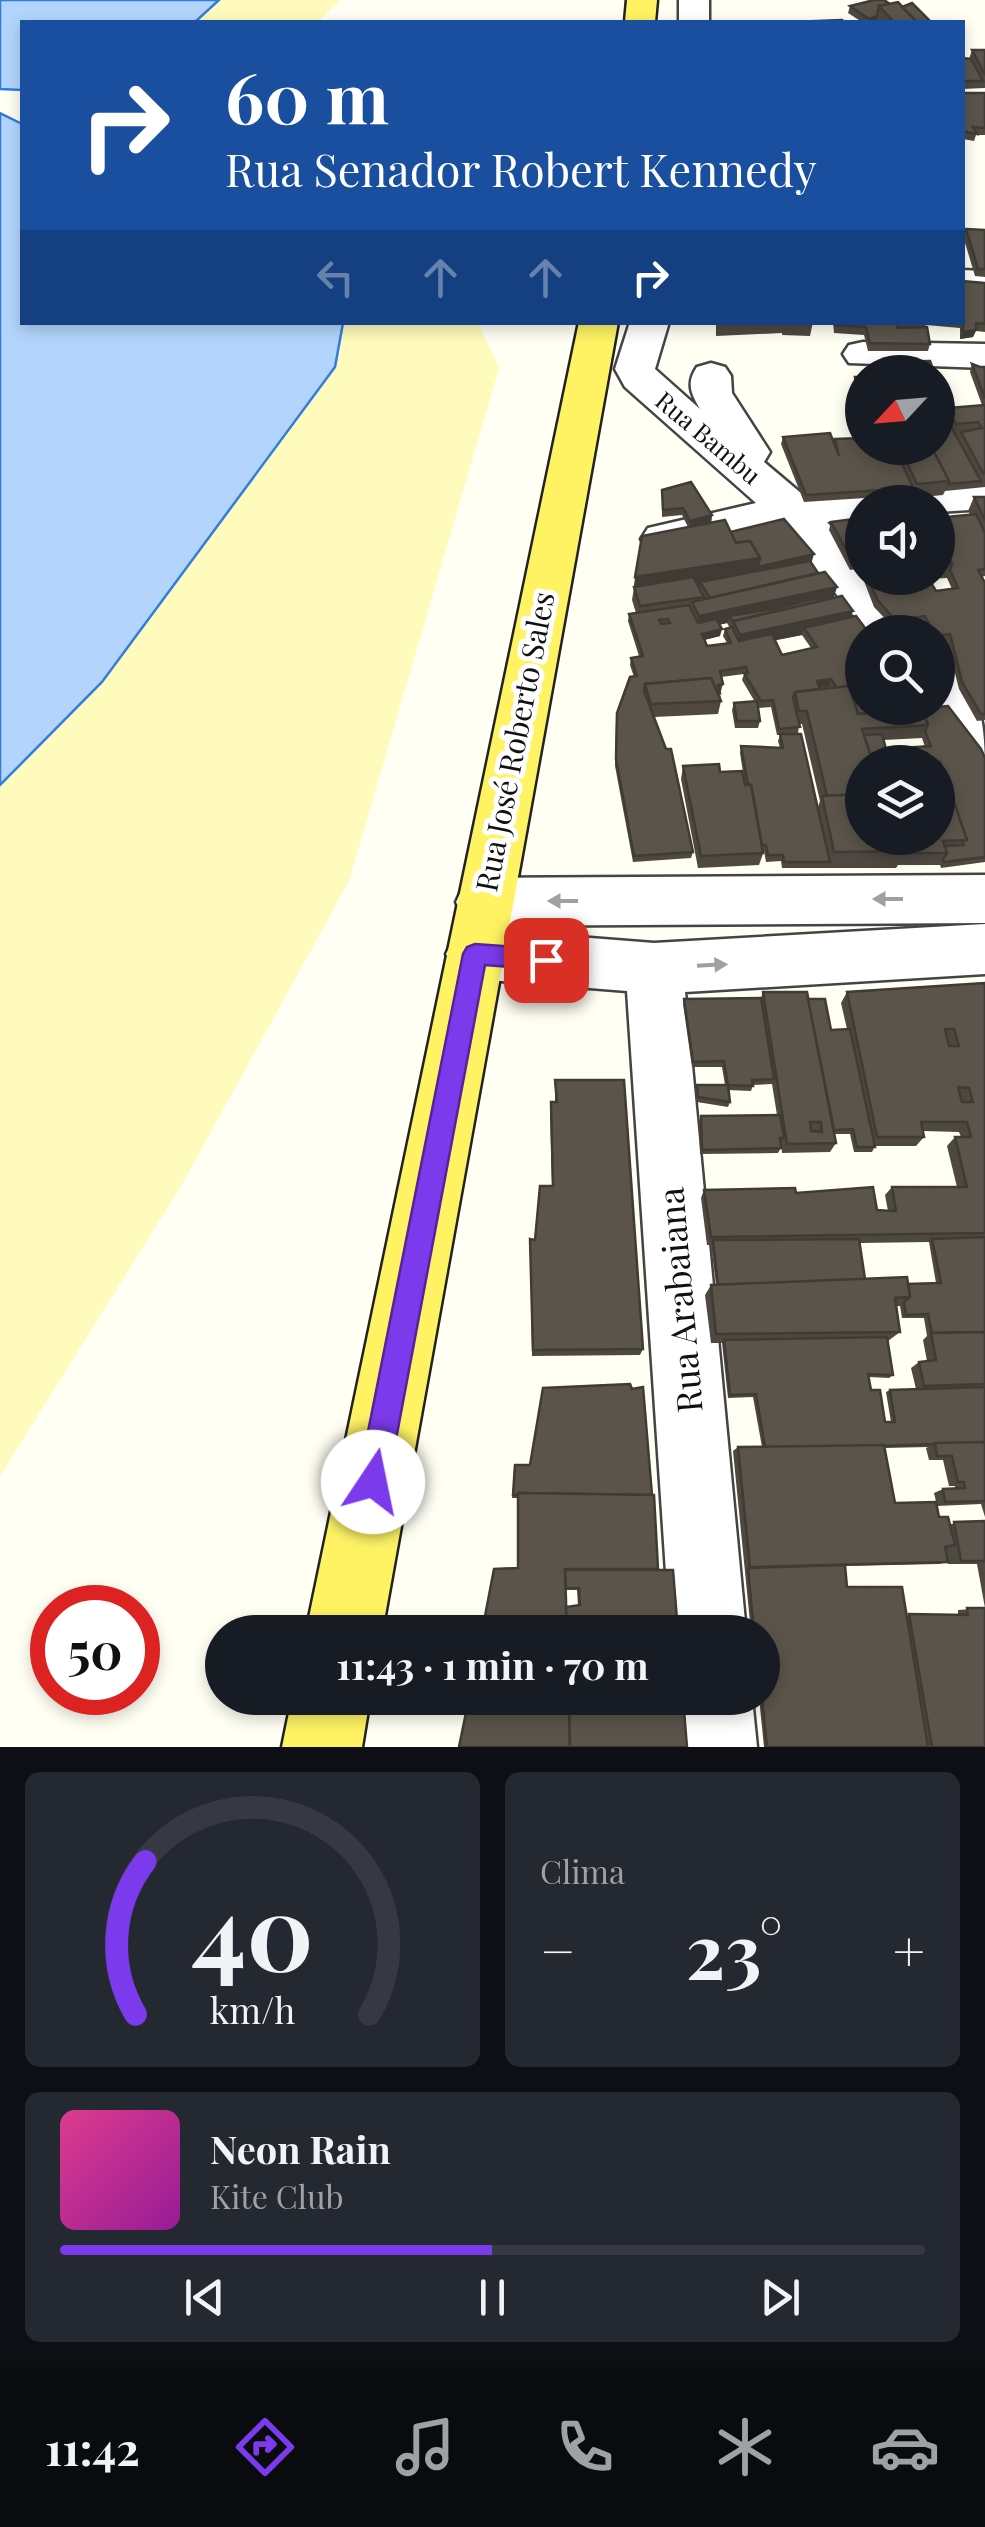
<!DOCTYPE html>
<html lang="pt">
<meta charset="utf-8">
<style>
:root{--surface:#171b24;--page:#242831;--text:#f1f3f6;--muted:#9ea1a6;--line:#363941;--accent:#7c3aed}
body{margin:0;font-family:"Playfair Display",serif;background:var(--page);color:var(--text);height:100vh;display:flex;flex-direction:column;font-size:38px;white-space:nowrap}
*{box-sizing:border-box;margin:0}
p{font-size:32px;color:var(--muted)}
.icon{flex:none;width:55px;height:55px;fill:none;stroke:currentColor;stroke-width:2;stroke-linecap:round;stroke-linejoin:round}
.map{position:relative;height:1747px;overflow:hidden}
.side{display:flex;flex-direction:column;gap:25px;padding:25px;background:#0d0f14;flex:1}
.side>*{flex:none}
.top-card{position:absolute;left:20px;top:20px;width:945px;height:305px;border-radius:0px;box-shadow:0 5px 15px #0003;background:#1a4fa0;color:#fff;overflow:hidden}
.needle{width:65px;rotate:244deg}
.fabs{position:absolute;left:845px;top:355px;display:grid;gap:20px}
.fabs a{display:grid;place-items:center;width:110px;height:110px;border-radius:50%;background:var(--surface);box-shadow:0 5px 15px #0003;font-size:50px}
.speed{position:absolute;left:30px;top:1585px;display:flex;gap:20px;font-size:50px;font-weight:700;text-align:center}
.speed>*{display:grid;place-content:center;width:130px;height:130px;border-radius:50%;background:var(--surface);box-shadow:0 5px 15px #0003;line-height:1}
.speed .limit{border:15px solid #d22;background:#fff;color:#111}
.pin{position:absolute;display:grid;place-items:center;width:85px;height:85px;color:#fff;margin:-42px;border-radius:20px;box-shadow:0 5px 15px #0006}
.me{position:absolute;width:110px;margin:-55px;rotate:11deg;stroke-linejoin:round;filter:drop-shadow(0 0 8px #0008)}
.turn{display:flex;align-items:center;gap:35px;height:210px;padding:0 40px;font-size:45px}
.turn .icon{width:130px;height:130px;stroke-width:2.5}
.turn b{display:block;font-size:70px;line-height:85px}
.lanes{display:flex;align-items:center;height:95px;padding:0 40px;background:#0003;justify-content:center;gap:50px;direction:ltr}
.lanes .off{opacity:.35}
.big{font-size:75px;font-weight:700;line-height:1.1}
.side .tile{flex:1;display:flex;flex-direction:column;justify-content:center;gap:15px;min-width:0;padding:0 35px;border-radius:15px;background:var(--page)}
.side .dial{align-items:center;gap:0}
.dial svg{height:260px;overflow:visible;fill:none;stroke:var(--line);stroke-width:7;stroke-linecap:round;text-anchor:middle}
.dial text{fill:var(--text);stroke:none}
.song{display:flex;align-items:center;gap:30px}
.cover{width:120px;height:120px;border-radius:15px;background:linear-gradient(135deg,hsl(330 70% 55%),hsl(300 70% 35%))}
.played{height:10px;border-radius:5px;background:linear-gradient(90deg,var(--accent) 50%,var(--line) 50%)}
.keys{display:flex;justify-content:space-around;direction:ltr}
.heat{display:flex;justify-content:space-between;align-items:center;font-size:55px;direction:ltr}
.side .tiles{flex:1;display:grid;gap:25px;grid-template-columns:1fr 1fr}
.tile:last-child{grid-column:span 2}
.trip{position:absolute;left:205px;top:1615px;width:575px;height:100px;border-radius:50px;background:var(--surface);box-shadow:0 5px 15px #0003;font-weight:700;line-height:100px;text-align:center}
.tab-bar{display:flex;height:160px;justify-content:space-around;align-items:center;background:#090b0e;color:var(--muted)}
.tab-bar .icon{width:70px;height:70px}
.tab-bar .active{color:var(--accent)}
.tab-bar b{font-size:45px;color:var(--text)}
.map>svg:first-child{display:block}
.sand{fill:#fffbbc}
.water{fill:#b3d5fd;stroke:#317cdc;stroke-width:2.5}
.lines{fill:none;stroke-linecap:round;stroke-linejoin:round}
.minor-casing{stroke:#444;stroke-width:5}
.major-casing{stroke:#222;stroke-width:5}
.minor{fill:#fff;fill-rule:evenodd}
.major{fill:#fff364;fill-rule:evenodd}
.wall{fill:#4e4840;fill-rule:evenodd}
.shaded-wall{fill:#403b34}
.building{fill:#5b544b;stroke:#403b34;stroke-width:2.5;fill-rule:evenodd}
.oneway{fill:#a0a0a0}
.route{fill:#7c3aed;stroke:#51269a;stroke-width:2.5}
.labels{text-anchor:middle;stroke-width:10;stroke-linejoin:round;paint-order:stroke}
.far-street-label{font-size:25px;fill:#111;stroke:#fff}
.street-label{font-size:30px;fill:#111;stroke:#fff}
.near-street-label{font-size:35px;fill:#111;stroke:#fff}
</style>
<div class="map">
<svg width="985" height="1747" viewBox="0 0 985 1747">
<rect width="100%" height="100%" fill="#fffff4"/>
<g class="sand">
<path d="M219,0H340L318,22H195Z"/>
<path d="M343,323H478L499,368L349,881L181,1186L0,1476V785L102,682L335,368Z"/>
</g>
<g class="water">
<path d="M0,0H219L195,22H22V90L0,89Z"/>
<path d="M0,113L22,124V322L343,323L335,367L102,682L0,785Z"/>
</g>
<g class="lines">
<defs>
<g id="minor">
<rect x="679" y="0" width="30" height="22"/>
<path d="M985,80V100L962,101V81Z"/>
<path d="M962,270L985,271V293L962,292Z"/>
<path d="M630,322H669L655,369L700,409C691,394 686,383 697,367L711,363L725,367L731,376L732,393L770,452L764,462L802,494L985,479V509L938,512V502H862V519L827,522L862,563V578H875L918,632H867L782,527L664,555L648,550L641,539L648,528L756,503L625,387L615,369Z"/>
<path d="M863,342L985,344V368L849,363L843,354L849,345Z"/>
<path d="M938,662C985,679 985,733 985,777L967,771L929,708H938Z"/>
<path d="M985,875V923L484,926L464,919L456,902L464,885L484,878Z"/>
<path d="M985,924V974L685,992L746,1632H670L627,991L475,979L455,972L446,954L455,936L475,929L654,943Z"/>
<path d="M674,1698H752L757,1747H677Z"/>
</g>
<g id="major">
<path d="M627,0H657L655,22H625Z"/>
<path d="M579,322H618L382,1632H306Z"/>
<path d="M292,1698H370L362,1747H282Z"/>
</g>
</defs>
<use href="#minor" class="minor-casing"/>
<use href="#major" class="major-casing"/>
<use href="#minor" class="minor"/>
<use href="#major" class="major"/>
</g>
<g class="wall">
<path d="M890,4L902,7L931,22H862L848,13L850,6Z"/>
<path d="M972,50H985V88L962,89V58L969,59Z"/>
<path d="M962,93H985V135H976L974,141L963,139L962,141Z"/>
<path d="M966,229L985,230V277L975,276L963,236Z"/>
<path d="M985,283V332L976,331L973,337L960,339V328L926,325L925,327L930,344L928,351H868L864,335L834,333L833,322H962Z"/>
<path d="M716,322H813L810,336L782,335V333L716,336Z"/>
<path d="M972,364L980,367H985V487L945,491L943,495L912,498L911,495L804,502L781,444L783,437L834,444L835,439L862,448H938V381L948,408L982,405L970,372Z"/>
<path d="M855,377H862V421L853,384Z"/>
<path d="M662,490L712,515L711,523L730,532L811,563L818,573L837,587L833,598L851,618L862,708H938L985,758V862L941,868L940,865H898L896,868H782L781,861L766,862L764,851L759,865L698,868L681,779L683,766L720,772L745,785L740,753L741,746L780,748L778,741L780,735H777L771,707L759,708L758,706L760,721L758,728H735L732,710L734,703L755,702L742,680L744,674L721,677L723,684L721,691H720L721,701L718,714L654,717L693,852L691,858L633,862L615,766L616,720L634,677L630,665L631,658L639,656L628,621L629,614L636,613L632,600L642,536L688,527L682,515L662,517ZM727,623L730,628L725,629L723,636L727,643L707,646L704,640L720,636L719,625ZM802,635L811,648L782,655L775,640ZM799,724H802L820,801L818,807L798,734ZM922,738L925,747L886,749L884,740ZM862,762H938V838Z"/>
<path d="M974,497H985V576L982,577L985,583V720L977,721L959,689L947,641L938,642V632H927L922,623L893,627L874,607L864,581L865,578H938V518L970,514L968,511ZM947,578L952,589L936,591L929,579Z"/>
<path d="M862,518V568L850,570L829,530L831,522Z"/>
<path d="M985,983V1517L981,1504L937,1506L934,1493L943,1489L955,1488V1486H949L943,1460H929L926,1448L928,1447L885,1448L895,1503L939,1517L950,1524L985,1521V1747H764L759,1698H762L763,1690L762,1632H751L733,1451L738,1447H762L753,1397L728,1398L722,1343H711L705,1295L711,1285H716L711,1245H707L701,1198L704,1190L796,1193L877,1210L888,1211L885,1195L892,1187H957L947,1146L955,1137H961L959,1132L923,1131L924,1137L916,1146H875L872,1152H854L850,1134H834L836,1143L830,1152L782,1153L781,1143V1148L778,1153L700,1154L699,1121L701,1116L777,1115L772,1084L753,1085L751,1091L728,1090L730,1102L728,1107L697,1102L695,1091L697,1085H725L722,1067H692L683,1004L684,999L761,998L763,992L808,999L831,1030L847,1029L841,1003L847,992ZM929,1242L936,1283L908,1284L865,1279L860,1243ZM896,1306H900L902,1318H924L927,1336L923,1340L927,1361L919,1362L911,1368L916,1389L890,1390L886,1392L891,1422H885L871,1390L869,1377L889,1378L893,1375L888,1341L900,1332ZM945,1548L948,1564H977L985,1608L958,1610V1615H906L847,1587L845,1566L939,1564L948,1562Z"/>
<path d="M555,1080L643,1349L640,1355L532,1356L530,1239L535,1240L552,1186L550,1112L551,1102H555Z"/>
<path d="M515,1465L658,1569L656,1570L678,1632H482L517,1568V1498H512ZM566,1590H577L578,1606L566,1607Z"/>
</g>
<g class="shaded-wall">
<path d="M877,16L876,20L878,22H868L869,19Z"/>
<path d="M976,330L973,337L960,339L963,332Z"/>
<path d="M712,515L711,523L689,528L690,521Z"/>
<path d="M814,554L810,568L700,582L699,590L634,587L635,577L760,558Z"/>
<path d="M837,587L833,600L729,616L727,623L696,630L699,616Z"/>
<path d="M853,611L848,625L804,628L802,635L737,648L740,635Z"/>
<path d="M722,629L720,636L700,641L702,634Z"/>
<path d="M831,679L829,686L815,688L817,681Z"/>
</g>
<g class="building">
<path d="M874,0H884L890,4L879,6L877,16L869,19L850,6Z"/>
<path d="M898,2L917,22H894L879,6Z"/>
<path d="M912,3L931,22H917L902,7Z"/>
<path d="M842,20L844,22H791Z"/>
<path d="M972,50H985V75Z"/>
<path d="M962,58L971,59L983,81H962Z"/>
<path d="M962,93H985V128L973,127L977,134L962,131Z"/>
<path d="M966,229L985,230V269H978Z"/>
<path d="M962,281L985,283V324L976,323V330L963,332Z"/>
<path d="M835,322H897V328L927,327L930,344L870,343L866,327L835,325Z"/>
<path d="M930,361L934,372H875L874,371H891L888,362Z"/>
<path d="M972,364L980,367H985V398Z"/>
<path d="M855,377H862V405Z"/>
<path d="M938,381L949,411L947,408L945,414H938Z"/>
<path d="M985,405V473H983L961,432L982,428L978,422L956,424L947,408Z"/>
<path d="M948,421L981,481L948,484L949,481L932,448H938V422Z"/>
<path d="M830,433L839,456L835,439L862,438V448H895L913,488L806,495L783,437Z"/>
<path d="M900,448H932L949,481L917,484Z"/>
<path d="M691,482L712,515L690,521L683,508L663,510L662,490Z"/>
<path d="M974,497H985V520Z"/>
<path d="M976,514L985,533V569L978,570L985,583V714H981L962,682L950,634L938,636V632H933L925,616L895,620L877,599L868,578H928L936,591L958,588L950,570L952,564L938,535V518Z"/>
<path d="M862,518V552L858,553L862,561L853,562L831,522Z"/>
<path d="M784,519L814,554L758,567L760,558L750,541L736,543L730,532Z"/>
<path d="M725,520L736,543L750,541L760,558L635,577L642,536Z"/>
<path d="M938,535L952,564L938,565Z"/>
<path d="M810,561L818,573L710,598L700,582Z"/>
<path d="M825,572L837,587L699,616L692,602Z"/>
<path d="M693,577L704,597L640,606L634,587Z"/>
<path d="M842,596L853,611L740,635L733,621Z"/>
<path d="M818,598L820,601L733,621L735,625L729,616L773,609Z"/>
<path d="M689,605L698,623L716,619L722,629L702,634L707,646L731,643L725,629L732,627L739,641L772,634L782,655L817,647L804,628L856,616L868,632H862V708H897L898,710L858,714L849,686L837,688L831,679L817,681L820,689L795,692L793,698L800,727L779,729L773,700L761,701L744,673H748L746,667L720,671L723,684L718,685L720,693H718L711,678L645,684L644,691L666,749H671L693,852L634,856L616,759L617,713L630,677L637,676L631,658L643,656L629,614ZM668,619L670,623L661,624L659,620Z"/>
<path d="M711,678L721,701L651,704L645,684Z"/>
<path d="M849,686L858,714L922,708L928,725L862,729L873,762H862V794L827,796L807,711H799L795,692Z"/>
<path d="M757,701L760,721H737L734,703Z"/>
<path d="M948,706L981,749L985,758V857L944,862L943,859L947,853L944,846L964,845L962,840H967L940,762H890L889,758H881L882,762H873L864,735L882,734L886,749L931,746L925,731L928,725L922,708Z"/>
<path d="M780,734H801L830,862H784L783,855H768L766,845H762L751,785H748L741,746L783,748Z"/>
<path d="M925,762H940L967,840L943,841L947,853H904L905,851L900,838H938V762Z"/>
<path d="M719,764L720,772L742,771L745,785H751L763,853L701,856L683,766Z"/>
<path d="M862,794V838H900L905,851L834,852L822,796Z"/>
<path d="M985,983V1233L711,1237L704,1190L795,1188L796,1193L873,1187L877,1210L891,1211H896L892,1187H967L955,1137H971L967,1122H921L924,1137H877L847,992ZM945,1029H954L959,1046H949ZM958,1087L969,1088L973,1102H962Z"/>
<path d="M763,992H807L836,1143L787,1144ZM810,1122H821L822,1132L811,1131Z"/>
<path d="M761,998L774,1079L752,1080L753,1086L728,1085L724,1061L693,1062L684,999Z"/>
<path d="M808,999H825L831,1030L850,1029L875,1147H857L853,1129L834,1130Z"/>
<path d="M555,1080H624L643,1349L533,1350L530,1239L535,1240L540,1186H553L551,1102H557Z"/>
<path d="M697,1085H728L730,1102L698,1097Z"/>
<path d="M780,1115L784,1138H780L781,1148L702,1150L701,1116Z"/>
<path d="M985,1237V1332L932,1333L928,1314L906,1315L904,1302L910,1297L908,1284L941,1283L932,1239Z"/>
<path d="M859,1239L865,1279L718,1285L713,1240Z"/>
<path d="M907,1277L910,1297L895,1298L900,1332L716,1334L711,1285Z"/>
<path d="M985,1332V1384L924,1386L919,1362L936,1360L931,1333Z"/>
<path d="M887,1337L893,1375L868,1374L871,1390H880L885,1422H895L890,1390L985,1387V1442L884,1446L765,1447L756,1394L730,1395L724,1340Z"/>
<path d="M630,1384L632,1389L643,1387L652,1495L518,1493V1495H513L515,1465H530L543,1388Z"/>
<path d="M985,1442V1501L945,1502L943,1489L965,1488L964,1482H958L952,1456H937L935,1443Z"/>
<path d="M884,1445L895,1503L936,1502L939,1517H948L955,1545L945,1547L948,1562L750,1567L738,1447Z"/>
<path d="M518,1493L654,1495L658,1569H565L567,1632H482L494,1569L518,1568Z"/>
<path d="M985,1521V1561H961L954,1522Z"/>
<path d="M845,1565L847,1587H902L928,1747H767L762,1698V1690H766L763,1641L762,1632H754L748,1568Z"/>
<path d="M565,1570H673L678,1632H567L566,1607L580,1605L579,1588H566Z"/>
<path d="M967,1608H985V1747H932L909,1614L968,1615Z"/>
<path d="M469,1698H569L570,1747H459Z"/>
<path d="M569,1698H683L687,1747H570Z"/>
</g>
<defs><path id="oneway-solid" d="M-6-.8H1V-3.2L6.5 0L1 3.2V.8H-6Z" transform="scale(2.5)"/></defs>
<g class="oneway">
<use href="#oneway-solid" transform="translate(888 899) rotate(180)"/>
<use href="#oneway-solid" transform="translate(563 901) rotate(180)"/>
<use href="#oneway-solid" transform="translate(712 965) rotate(-3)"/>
</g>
<path class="route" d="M475,944L546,949L555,952L558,960L555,967L546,970L485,965L388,1482L384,1492L373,1497L362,1492L358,1482L463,954L467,947Z"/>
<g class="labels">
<g class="far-street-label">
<text transform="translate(708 438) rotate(40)" y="9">Rua Bambu</text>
</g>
<g class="street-label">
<text transform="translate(516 742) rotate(-79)" y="10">Rua José Roberto Sales</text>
</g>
<g class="near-street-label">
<text transform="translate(681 1300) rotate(-95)" y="12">Rua Arabaiana</text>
</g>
</g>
</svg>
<div class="fabs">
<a><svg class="needle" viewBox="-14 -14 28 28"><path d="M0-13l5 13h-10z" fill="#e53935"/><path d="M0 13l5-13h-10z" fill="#9ea1a6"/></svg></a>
<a><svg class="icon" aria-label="sound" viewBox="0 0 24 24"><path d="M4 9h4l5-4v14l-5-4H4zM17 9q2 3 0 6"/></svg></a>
<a><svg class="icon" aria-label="search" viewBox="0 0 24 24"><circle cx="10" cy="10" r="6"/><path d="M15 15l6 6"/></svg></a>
<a><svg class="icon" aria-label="layers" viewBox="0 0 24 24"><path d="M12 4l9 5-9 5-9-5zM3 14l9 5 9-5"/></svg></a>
</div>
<div class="speed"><div class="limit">50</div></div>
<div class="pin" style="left:546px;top:960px;background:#d93025"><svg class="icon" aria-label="arrive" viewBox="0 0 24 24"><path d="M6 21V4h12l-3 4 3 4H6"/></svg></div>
<svg class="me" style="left:373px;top:1482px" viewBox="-20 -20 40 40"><circle r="19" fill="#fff"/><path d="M0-13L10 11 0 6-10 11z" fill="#7c3aed"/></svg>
<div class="trip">11:43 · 1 min · 70 m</div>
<div class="top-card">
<div class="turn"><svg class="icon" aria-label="right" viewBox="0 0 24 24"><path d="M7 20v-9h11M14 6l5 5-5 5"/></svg><div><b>60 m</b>Rua Senador Robert Kennedy</div></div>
<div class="lanes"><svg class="icon off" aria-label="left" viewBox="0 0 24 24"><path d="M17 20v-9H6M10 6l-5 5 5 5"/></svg><svg class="icon off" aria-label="ahead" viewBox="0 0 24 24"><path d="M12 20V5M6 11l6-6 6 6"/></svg><svg class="icon off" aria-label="ahead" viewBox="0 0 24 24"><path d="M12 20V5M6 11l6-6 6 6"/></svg><svg class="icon" aria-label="right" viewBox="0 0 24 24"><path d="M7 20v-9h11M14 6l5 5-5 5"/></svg></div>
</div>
</div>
<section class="side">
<div class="tiles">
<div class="tile dial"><svg viewBox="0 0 100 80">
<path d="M14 69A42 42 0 1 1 86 69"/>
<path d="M14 69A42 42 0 0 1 17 22" stroke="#7c3aed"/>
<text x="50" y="56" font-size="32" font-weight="700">40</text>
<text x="50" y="72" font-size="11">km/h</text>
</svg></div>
<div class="tile"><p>Clima</p>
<div class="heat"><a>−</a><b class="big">23°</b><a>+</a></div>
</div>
<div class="tile">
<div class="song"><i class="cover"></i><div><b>Neon Rain</b><p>Kite Club</p></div></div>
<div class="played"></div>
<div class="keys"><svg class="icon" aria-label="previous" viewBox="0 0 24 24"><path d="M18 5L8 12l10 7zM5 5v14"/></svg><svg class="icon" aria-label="pause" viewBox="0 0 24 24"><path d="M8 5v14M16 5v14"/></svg><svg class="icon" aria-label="next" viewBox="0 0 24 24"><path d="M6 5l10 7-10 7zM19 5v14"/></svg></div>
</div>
</div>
</section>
<nav class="tab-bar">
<b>11:42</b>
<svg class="icon active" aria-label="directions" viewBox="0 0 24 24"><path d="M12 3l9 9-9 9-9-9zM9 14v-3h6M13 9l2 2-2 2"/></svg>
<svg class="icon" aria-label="music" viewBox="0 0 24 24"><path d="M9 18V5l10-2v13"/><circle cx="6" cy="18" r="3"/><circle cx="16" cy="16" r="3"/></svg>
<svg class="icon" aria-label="phone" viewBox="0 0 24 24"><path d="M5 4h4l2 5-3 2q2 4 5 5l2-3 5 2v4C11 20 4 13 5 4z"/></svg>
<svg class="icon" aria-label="climate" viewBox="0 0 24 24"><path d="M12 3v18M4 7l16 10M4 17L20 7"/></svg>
<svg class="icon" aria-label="car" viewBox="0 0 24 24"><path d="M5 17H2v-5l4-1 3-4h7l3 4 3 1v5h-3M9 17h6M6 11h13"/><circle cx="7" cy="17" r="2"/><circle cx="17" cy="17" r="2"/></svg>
</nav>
